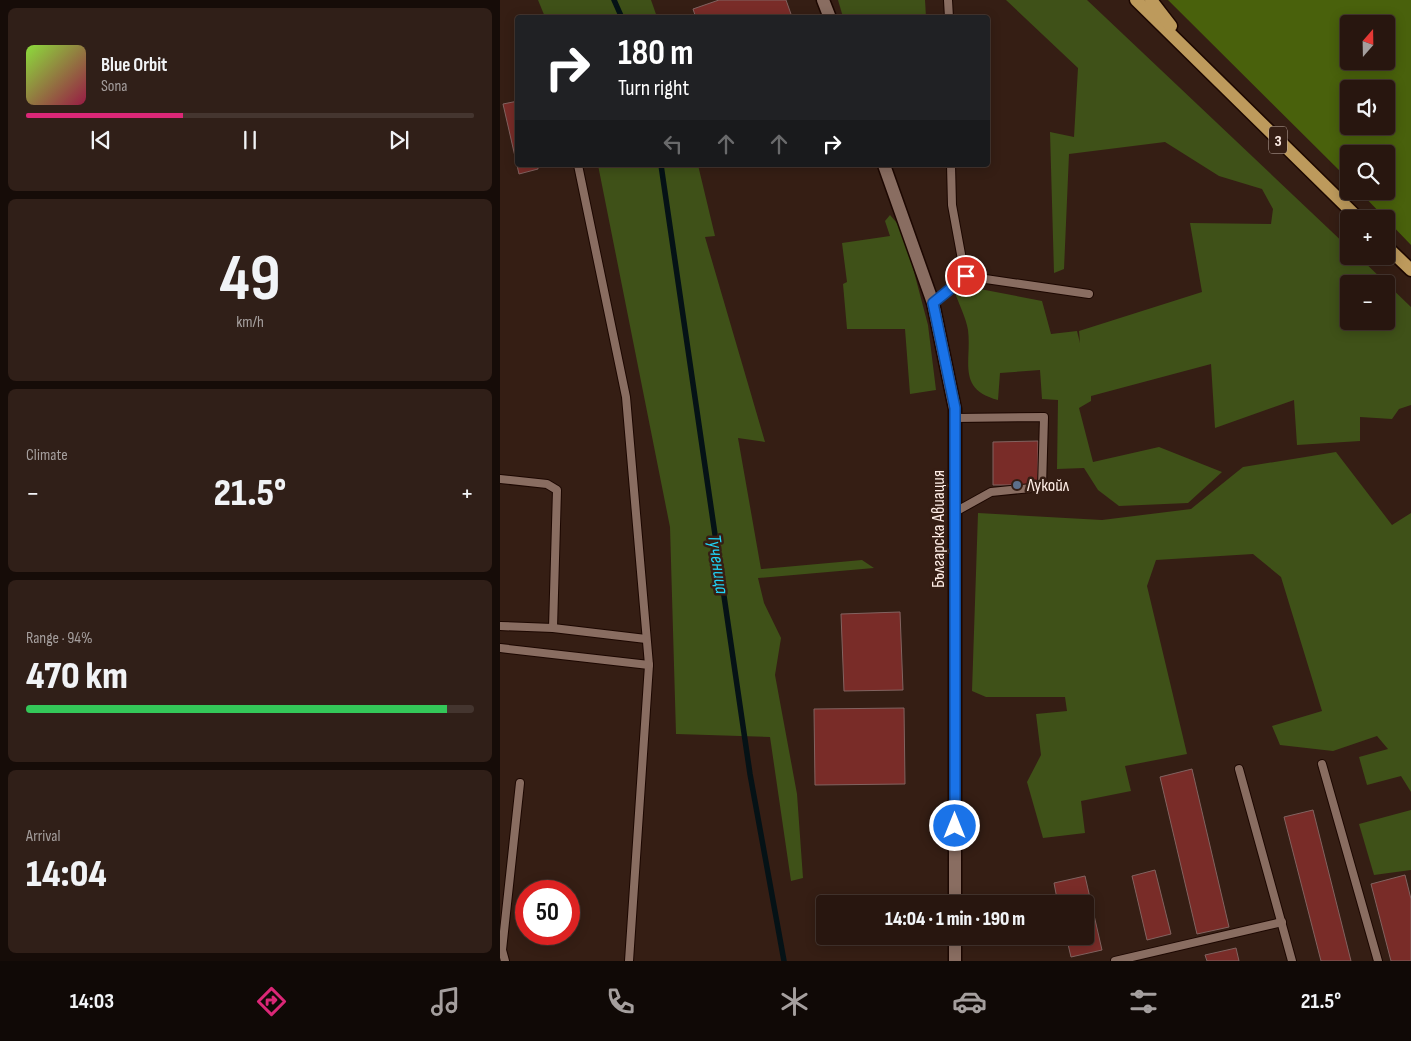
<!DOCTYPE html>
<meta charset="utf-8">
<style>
:root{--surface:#28160f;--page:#301f18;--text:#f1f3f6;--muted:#a59f9e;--line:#44352f;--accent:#db2777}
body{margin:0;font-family:"Sofia Sans Condensed",sans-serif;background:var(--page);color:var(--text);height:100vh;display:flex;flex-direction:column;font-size:19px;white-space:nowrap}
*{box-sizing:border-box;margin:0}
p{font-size:16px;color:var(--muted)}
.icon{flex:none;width:28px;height:28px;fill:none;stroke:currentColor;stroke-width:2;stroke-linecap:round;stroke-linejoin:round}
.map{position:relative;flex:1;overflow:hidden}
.panel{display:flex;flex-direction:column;gap:8px;padding:8px;background:#160c08;width:500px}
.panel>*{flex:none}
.hud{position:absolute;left:15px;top:15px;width:475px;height:152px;border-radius:5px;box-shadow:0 2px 12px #0003,0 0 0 1px var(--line);background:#202124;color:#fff;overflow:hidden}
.needle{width:32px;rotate:20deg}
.fabs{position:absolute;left:840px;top:15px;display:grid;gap:10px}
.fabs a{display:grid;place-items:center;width:55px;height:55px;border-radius:5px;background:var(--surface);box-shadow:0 2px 12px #0003,0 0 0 1px var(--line);font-size:25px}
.speed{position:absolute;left:15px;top:880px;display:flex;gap:10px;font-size:25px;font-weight:700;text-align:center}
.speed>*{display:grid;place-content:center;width:65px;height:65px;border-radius:50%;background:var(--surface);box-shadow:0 2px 12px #0003,0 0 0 1px var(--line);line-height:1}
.speed .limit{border:8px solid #d22;background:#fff;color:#111}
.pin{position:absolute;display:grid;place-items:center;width:42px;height:42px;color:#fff;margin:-21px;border:2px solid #fff;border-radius:50%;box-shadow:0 1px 5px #0007}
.me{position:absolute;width:55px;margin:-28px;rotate:0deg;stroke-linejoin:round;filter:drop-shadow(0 0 4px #0008)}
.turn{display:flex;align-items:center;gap:18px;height:105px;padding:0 20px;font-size:22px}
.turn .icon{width:65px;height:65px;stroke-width:2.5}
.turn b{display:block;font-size:35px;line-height:42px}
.lanes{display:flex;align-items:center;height:48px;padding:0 20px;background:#0003;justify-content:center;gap:25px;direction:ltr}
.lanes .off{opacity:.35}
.big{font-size:38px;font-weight:800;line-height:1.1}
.panel .card{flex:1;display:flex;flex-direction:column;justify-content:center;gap:8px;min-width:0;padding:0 18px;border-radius:8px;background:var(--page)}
.panel .dial{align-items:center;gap:0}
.dial b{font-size:65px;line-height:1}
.song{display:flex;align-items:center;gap:15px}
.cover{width:60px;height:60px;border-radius:8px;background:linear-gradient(135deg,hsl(90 70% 55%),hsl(340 70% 35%))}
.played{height:5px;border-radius:2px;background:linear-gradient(90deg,var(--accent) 35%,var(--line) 35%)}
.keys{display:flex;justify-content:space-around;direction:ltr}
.heat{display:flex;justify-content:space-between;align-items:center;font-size:28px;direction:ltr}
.charge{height:8px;border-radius:4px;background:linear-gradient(90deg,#34c759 94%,var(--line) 0)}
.trip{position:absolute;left:316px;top:895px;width:278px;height:50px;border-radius:5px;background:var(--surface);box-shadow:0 2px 12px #0003,0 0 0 1px var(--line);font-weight:800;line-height:50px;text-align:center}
.tabs{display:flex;height:80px;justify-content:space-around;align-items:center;background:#100906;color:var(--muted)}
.tabs .icon{width:35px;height:35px}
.tabs .on{color:var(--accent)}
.tabs b{font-size:22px;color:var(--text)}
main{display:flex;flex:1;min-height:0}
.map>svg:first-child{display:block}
.green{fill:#3f5118;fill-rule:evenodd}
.forest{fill:#49610c;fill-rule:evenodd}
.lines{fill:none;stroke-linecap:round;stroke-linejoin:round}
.stream{stroke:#051216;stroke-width:5.5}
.building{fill:#792c28;stroke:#826360}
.service-casing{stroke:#1c0701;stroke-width:10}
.secondary-casing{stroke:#1c0701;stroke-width:15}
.primary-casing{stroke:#1c0701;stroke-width:15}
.service{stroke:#896d61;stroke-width:8}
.secondary{stroke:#896d61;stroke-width:12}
.primary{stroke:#bd9a5c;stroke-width:12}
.route-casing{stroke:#114b97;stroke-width:12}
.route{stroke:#1a73e8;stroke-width:9}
.service-dot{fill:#5c6f8a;stroke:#351e14;stroke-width:2}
.labels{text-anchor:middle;stroke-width:5;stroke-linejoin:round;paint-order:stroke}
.shield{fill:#351e14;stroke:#c2afa7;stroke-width:1}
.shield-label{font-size:16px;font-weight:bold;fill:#feede6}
.poi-label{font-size:18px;fill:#feede6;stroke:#351e14;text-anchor:start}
.street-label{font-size:18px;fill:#feede6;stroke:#351e14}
.water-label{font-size:19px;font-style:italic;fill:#20d4f8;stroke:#351e14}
</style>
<main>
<section class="panel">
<div class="card">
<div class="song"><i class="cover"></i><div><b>Blue Orbit</b><p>Sona</p></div></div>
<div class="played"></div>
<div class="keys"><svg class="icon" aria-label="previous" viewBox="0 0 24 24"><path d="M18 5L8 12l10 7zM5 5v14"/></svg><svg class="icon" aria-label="pause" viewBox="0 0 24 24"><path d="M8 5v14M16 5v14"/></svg><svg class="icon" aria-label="next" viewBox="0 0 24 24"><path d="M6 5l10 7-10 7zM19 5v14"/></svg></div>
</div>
<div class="card dial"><b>49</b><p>km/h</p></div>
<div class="card"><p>Climate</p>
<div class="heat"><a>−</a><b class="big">21.5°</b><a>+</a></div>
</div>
<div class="card"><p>Range · 94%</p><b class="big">470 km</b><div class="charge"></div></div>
<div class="card"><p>Arrival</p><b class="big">14:04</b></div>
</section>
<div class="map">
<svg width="911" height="961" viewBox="0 0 911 961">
<rect width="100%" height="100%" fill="#351e14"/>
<g class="green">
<path d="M38,0H151L157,17H45Z"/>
<path d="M338,0H425L426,17H343Z"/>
<path d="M506,0H587L849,248V256H858L911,307V405L899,409L892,419L860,417V441L797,445L794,400L715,428L711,364L591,396V401L579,408L593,462L659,447L722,472L688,503L619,506L598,490L584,468L557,469L558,400L542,399L540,370L500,373L498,400C456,389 472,361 468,330C466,318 459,304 455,293L480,289L542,301L551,334L577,331L580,343L579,331L702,292L690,223L771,224L773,209L762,189L719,176L665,142L569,154L564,269L554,273L550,132L574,137L578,68ZM849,284H886V321H849Z"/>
<path d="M98,165H198L215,236L205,237L265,442L238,438L261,569L362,560L374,568L258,578L264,603L281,638L275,675L297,794L303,878L291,881L270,737L176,734L170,527Z"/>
<path d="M390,215L403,230L428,325L436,390L410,394L405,329H347L343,284L347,282L342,243L390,236L385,221Z"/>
<path d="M836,452L892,525L911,513V792L901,776L867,785L859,757L888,749L877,736L833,751L780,745L772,726L822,711L781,577L753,554L656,560L647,586L687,754L625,766L631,791L581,801L585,833L543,838L527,782L541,755L536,714L567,711L565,697H486L472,691L478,513L602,520L691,509L743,467Z"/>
<path d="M911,810V870L874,875L859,824Z"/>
</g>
<path class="forest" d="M668,0H911V245L859,191H886V154H849V180ZM849,24H886V61H849ZM849,89H886V126H849Z"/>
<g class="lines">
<g class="stream">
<path d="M114,0L122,18"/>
<path d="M161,165L250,774L284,961"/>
</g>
</g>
<g class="building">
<path d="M219,0H286L292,17L196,18L193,9Z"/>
<path d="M18,101V165H38V169L19,174L3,104Z"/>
<path d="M538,441V485H493V442Z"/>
<path d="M400,612L403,690L344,691L341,614Z"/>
<path d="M404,708L405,784L315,785L314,709Z"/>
<path d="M692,769L729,927L697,934L660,777Z"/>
<path d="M813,810L851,961H821L784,817Z"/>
<path d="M655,870L671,934L647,940L632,876Z"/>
<path d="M905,875L911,899V961H891L871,884Z"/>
<path d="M585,876L602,950L571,957L566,936H585V904H558L554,883Z"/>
<path d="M736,948L739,961H707L705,955Z"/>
</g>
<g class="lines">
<defs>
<g id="service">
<path d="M448,0L449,18"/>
<path d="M78,165L126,397L149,665L129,961"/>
<path d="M465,276L589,294"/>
<path d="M433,303L465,276L452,205L451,165"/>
<path d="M0,479L47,484L57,490L53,628"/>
<path d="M455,512L491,492L542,487L544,417L455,418"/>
<path d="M0,626L53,628L146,639"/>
<path d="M0,648L149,665"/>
<path d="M822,764L878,961"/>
<path d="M739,769L792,961"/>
<path d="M5,961L2,950L20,783"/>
<path d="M615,961L782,922"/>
</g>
<g id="secondary">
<path d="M323,0L330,18"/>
<path d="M384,165L433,303L455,409V904"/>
<path d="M455,936V961"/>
</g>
<g id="primary">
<path d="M636,0L859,219"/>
<path d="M651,0L671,26"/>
<path d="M886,246L911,270"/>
</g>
</defs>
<use href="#service" class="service-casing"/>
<use href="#secondary" class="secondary-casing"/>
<use href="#primary" class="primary-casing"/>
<use href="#service" class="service"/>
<use href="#secondary" class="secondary"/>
<use href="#primary" class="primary"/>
</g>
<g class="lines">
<defs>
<path id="route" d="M455,826V408L433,303L466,276"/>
</defs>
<use href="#route" class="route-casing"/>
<use href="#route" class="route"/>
</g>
<circle class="service-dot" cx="517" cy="485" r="5"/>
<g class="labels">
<rect class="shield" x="769" y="126.5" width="18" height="27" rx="4"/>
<g class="shield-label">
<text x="778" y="146">3</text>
</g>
<g class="poi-label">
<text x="527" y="491">Лукойл</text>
</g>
<g class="street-label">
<text transform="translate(438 529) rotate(-90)" y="6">Българска Авиация</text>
</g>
<g class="water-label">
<text transform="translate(219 564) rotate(82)" y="7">Тученица</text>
</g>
</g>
</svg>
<div class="fabs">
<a><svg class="needle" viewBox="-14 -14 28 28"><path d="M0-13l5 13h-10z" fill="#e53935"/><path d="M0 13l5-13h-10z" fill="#a59f9e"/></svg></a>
<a><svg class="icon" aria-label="sound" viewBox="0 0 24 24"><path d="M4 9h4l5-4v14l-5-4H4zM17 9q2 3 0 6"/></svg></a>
<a><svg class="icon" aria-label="search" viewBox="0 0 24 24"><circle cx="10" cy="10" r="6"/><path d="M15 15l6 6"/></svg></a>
<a>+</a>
<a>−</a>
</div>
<div class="speed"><div class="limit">50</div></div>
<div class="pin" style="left:466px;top:276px;background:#d93025"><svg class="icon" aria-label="arrive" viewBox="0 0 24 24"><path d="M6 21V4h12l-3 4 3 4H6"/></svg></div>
<svg class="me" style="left:455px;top:826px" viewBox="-20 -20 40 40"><circle r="17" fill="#1a73e8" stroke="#fff" stroke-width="3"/><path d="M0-11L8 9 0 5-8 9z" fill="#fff"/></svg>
<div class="trip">14:04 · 1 min · 190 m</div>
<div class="hud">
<div class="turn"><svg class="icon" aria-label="right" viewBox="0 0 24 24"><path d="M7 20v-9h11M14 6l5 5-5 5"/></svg><div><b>180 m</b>Turn right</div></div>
<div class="lanes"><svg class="icon off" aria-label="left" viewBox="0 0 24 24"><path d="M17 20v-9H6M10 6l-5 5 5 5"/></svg><svg class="icon off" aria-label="ahead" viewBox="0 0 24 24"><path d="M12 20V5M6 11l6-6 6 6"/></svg><svg class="icon off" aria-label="ahead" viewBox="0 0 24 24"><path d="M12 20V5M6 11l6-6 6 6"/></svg><svg class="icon" aria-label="right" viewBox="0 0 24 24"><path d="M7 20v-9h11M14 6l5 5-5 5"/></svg></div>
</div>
</div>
</main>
<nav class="tabs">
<b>14:03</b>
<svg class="icon on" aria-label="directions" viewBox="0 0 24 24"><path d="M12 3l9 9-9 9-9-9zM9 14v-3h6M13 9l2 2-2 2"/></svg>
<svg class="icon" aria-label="music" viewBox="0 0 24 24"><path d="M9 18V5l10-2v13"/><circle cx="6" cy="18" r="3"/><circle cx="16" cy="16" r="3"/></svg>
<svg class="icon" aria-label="phone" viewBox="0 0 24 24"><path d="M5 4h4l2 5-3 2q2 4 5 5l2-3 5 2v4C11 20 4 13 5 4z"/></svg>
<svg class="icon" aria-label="climate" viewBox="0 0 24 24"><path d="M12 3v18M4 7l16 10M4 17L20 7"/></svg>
<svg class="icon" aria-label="car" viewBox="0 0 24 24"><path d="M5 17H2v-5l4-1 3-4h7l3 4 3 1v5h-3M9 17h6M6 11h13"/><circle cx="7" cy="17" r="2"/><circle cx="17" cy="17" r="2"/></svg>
<svg class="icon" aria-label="filters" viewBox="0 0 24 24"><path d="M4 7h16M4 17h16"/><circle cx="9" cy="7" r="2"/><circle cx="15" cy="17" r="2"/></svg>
<b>21.5°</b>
</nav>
